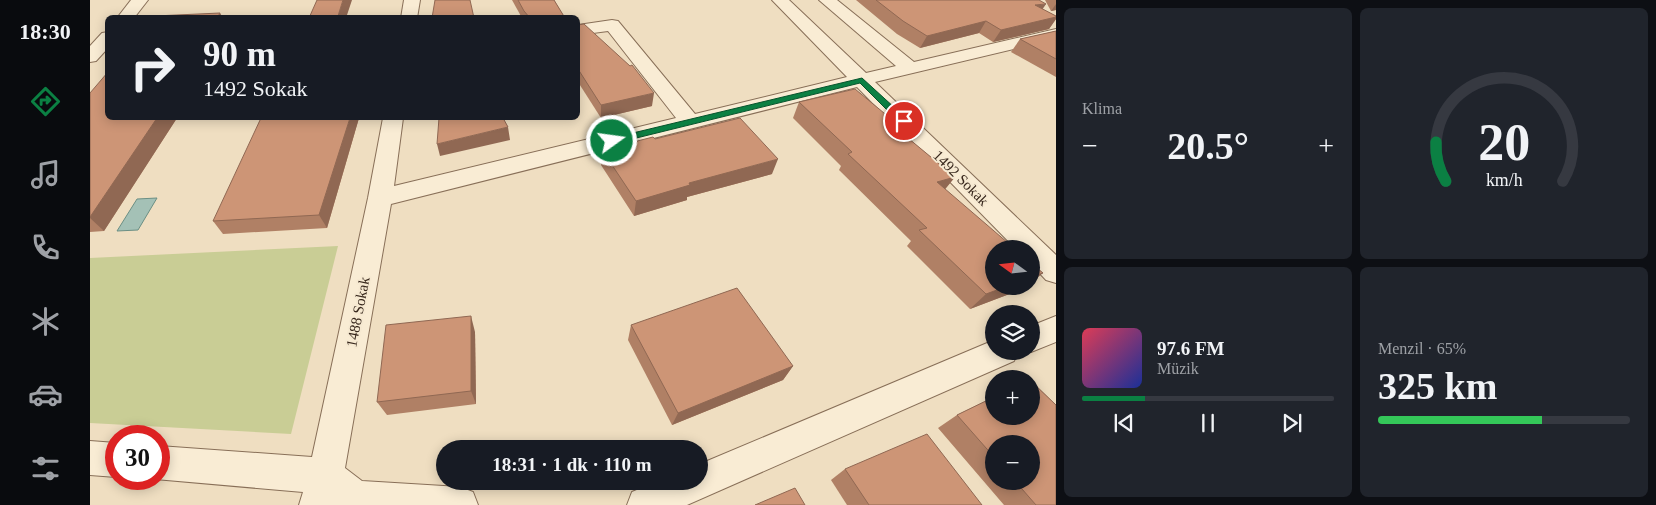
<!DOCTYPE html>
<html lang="tr">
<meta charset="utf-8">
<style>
:root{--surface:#171b24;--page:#20242c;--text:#f1f3f6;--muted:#9ea1a6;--line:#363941;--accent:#0b8043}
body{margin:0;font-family:"Times New Roman",serif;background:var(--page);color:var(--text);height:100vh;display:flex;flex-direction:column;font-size:19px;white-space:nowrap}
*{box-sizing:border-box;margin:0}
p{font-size:16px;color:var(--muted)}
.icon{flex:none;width:28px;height:28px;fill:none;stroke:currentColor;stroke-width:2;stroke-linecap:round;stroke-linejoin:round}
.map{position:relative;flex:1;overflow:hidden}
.side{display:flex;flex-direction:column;gap:8px;padding:8px;background:#0d0f14;width:600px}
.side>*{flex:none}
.hud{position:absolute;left:15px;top:15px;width:475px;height:105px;border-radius:8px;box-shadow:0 2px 12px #0003;background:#171b24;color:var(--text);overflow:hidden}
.needle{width:32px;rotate:285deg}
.buttons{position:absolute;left:895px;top:240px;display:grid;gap:10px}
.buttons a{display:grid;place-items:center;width:55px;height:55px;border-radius:50%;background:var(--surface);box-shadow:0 2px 12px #0003;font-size:25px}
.speed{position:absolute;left:15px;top:425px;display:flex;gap:10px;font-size:25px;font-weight:700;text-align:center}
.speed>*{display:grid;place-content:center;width:65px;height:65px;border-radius:50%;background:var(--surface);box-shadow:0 2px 12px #0003;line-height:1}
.speed .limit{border:8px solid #d22;background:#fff;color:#111}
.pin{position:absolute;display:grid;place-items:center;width:42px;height:42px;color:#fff;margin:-21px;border:2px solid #fff;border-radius:50%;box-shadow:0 1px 5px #0007}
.me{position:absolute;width:55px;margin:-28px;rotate:76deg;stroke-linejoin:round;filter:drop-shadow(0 0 4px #0008)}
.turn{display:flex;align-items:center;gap:18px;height:105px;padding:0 15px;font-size:22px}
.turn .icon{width:65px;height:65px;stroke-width:2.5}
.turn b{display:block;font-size:35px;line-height:42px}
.big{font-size:38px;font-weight:800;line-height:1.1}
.side .tile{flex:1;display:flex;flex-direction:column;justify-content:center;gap:8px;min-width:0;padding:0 18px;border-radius:8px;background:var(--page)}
.side .dial{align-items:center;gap:0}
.dial svg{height:130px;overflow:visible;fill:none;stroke:var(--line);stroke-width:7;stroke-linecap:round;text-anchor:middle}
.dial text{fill:var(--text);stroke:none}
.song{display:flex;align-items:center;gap:15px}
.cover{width:60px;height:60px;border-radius:8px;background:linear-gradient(135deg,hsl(350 70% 55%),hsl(230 70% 35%))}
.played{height:5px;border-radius:2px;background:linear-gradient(90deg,var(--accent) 25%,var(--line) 25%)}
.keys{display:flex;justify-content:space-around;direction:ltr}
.heat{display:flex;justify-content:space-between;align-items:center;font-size:28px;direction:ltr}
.charge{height:8px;border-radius:4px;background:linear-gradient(90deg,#34c759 65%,var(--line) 0)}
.side .tiles{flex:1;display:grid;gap:8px;grid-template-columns:repeat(2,1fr)}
.trip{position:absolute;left:346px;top:440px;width:272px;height:50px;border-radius:25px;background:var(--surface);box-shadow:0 2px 12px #0003;font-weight:800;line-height:50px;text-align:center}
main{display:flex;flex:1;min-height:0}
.tabs{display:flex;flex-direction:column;width:90px;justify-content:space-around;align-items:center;background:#090b0e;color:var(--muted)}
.tabs .icon{width:35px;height:35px}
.tabs .active{color:var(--accent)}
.tabs b{font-size:22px;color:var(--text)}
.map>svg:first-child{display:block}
.green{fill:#c9cd95}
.water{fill:#a4c1b6;stroke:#6b8f84}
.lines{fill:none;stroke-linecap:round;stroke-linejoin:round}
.minor-casing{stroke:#886f58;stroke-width:2}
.minor{fill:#f9ecd4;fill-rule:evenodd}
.wall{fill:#b08065;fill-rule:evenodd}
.shaded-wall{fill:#906853}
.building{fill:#cd9576;stroke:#906853}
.route{fill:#0b8043;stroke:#07532c}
.labels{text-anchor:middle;stroke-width:4;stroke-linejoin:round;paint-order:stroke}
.street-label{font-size:15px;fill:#38281d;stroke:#f6e9d1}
</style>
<main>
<nav class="tabs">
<b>18:30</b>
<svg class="icon active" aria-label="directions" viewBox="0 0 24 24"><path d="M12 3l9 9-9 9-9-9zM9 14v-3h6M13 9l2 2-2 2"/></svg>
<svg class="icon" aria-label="music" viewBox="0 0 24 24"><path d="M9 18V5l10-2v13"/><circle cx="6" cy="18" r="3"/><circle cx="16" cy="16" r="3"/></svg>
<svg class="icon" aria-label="phone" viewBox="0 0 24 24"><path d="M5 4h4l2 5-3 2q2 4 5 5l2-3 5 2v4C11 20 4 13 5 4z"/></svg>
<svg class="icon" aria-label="climate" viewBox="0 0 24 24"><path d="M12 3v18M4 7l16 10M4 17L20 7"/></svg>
<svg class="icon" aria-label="car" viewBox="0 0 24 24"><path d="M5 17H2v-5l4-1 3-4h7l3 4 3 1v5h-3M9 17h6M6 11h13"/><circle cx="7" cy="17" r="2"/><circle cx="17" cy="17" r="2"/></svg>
<svg class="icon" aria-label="filters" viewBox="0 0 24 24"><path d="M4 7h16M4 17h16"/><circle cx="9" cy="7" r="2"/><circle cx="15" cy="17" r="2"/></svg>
</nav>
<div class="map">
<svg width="966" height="505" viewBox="0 0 966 505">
<rect width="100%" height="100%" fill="#efdec1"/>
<path class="green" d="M248,246L201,434L0,423V258Z"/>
<path class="water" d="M67,198L48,230L27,231L47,199Z"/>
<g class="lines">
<defs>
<g id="minor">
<path d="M41,0H58L44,18H27Z"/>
<path d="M314,0H330L327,18H311Z"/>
<path d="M682,0H699L776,73L806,66L729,0H747L824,62L966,29V39L785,82L966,255V283L956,280L941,264V249H926L767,87L301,204L255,468L272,481L370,487L383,492L388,505H209L213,492L65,479H69V446L222,457L278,198L293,118H313L304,186L586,118L518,31L488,35V25L522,20L528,21L605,114L757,77Z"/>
<path d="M18,32V48L6,61L0,62V46L12,33Z"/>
<path d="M966,316V342L941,352L939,351H941V326Z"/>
<path d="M902,341H904V351H928L924,361L597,505H537L542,492L568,481H610V464Z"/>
<path d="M0,441L26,443V477L0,475Z"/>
</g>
</defs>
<use href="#minor" class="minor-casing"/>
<use href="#minor" class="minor"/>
</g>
<g class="wall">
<path d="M422,0H464L475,18H432Z"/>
<path d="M766,0H949L952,9L966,16V19L959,29L903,42L889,33L830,48L807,34Z"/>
<path d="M955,0H966V10L961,11Z"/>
<path d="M488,25L562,106L511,118L488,82Z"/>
<path d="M966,31V77L921,52L930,39Z"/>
<path d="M0,93L18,118H87L14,231L0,232Z"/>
<path d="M709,102L798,122L865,177L855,189L904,286H938L935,288L880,309L817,246L821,241L749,170L751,166L703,118Z"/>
<path d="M269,118L237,228L133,234L123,221Z"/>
<path d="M565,139L682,174L597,197V200L544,216L511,165L512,150Z"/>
<path d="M541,325L703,366L693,380L582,425L538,340Z"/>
<path d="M385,332L386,404L297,415L287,402Z"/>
<path d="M941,381L966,405V505H914L848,428L867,415L904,397V416H941ZM904,444H941V481H904Z"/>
<path d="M755,469L892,505H757L741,480Z"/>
</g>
<g class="shaded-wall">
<path d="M253,0H262L256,18L248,16Z"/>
<path d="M956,4L948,16L945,5Z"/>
<path d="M966,4V10L961,11Z"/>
<path d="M130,13L133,18H127Z"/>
<path d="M966,17V19L959,29L903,42L911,30Z"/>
<path d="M896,21L889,33L830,48L837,36Z"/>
<path d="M564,93L562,106L511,118V105Z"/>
<path d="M67,118H87L14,231L0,218V217Z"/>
<path d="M260,118H269L237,228L229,215Z"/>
<path d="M418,127L420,140L350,156L347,144Z"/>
<path d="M688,159L682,174L597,197V200L544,216L546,201L599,183Z"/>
<path d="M865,177L852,193L847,182Z"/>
<path d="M953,273L941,283V277Z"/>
<path d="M918,286H938L935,288L880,309L896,294Z"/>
<path d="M381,316L385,332L386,404L381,391Z"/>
<path d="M703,366L693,380L582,425L588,413Z"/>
</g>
<g class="building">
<path d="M227,0H253L248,16H289L288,18H219Z"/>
<path d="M345,0H380L384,18H342Z"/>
<path d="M428,0H464L475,18H440L434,11Z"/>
<path d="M786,0H949L956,4L945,5L966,16V17L911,30L896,21L837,36L813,21Z"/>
<path d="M130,13L127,18H63L65,16Z"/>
<path d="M494,24L540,66L542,65L564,93L511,105L488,69V25Z"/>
<path d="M966,31V59L930,39Z"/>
<path d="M18,72V118H67L0,217V93Z"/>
<path d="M765,89L800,118L795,119L865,177L847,182L925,249H904V286H918L896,294L829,230L837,228L758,154L762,152L709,102Z"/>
<path d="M171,118H260L229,215L123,221Z"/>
<path d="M349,118H413L418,127L347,144Z"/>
<path d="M650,118L688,159L599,183L600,185L546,201L512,150L563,137L565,139Z"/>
<path d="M941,263L953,273L941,277Z"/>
<path d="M647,288L703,366L588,413L541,325Z"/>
<path d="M381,316V391L287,402L296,325Z"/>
<path d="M941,381L966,405V505H946L925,481H941V444H904V457L867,415L904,397V416H941Z"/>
<path d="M837,434L892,505H779L755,469Z"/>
<path d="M705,488L715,505H665Z"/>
</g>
<path class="route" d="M772,78L817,119V123H810L770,83L522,144L518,141L522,138Z"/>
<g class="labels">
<g class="street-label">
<text transform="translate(871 178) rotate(45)" y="5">1492 Sokak</text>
<text transform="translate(268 312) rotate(-79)" y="5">1488 Sokak</text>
</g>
</g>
</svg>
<div class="buttons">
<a><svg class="needle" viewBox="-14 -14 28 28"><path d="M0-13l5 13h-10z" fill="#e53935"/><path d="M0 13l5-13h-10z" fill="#9ea1a6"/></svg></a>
<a><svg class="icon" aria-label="layers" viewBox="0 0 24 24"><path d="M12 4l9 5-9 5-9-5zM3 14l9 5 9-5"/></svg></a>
<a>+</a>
<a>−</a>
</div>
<div class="speed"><div class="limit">30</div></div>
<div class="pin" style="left:814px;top:121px;background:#d93025"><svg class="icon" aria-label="arrive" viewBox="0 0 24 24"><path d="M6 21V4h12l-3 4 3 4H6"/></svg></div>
<svg class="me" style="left:522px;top:141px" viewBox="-20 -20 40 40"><circle r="17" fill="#0b8043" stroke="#fff" stroke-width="3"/><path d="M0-11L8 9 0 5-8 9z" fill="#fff"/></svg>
<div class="trip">18:31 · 1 dk · 110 m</div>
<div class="hud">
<div class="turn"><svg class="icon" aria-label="right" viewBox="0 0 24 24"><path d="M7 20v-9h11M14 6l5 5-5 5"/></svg><div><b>90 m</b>1492 Sokak</div></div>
</div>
</div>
<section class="side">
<div class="tiles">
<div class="tile"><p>Klima</p>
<div class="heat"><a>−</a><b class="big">20.5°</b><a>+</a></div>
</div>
<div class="tile dial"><svg viewBox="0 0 100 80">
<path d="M14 69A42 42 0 1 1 86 69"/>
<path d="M14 69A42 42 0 0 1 8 45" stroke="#0b8043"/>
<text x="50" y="56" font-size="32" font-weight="700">20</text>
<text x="50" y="72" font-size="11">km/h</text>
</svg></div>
<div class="tile">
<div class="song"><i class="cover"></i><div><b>97.6 FM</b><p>Müzik</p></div></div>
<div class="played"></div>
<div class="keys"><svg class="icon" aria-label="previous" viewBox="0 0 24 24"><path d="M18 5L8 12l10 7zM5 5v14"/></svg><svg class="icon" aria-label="pause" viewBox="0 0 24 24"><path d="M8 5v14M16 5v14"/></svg><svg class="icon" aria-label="next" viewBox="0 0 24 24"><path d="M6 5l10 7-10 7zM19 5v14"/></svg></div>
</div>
<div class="tile"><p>Menzil · 65%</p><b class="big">325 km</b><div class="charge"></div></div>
</div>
</section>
</main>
